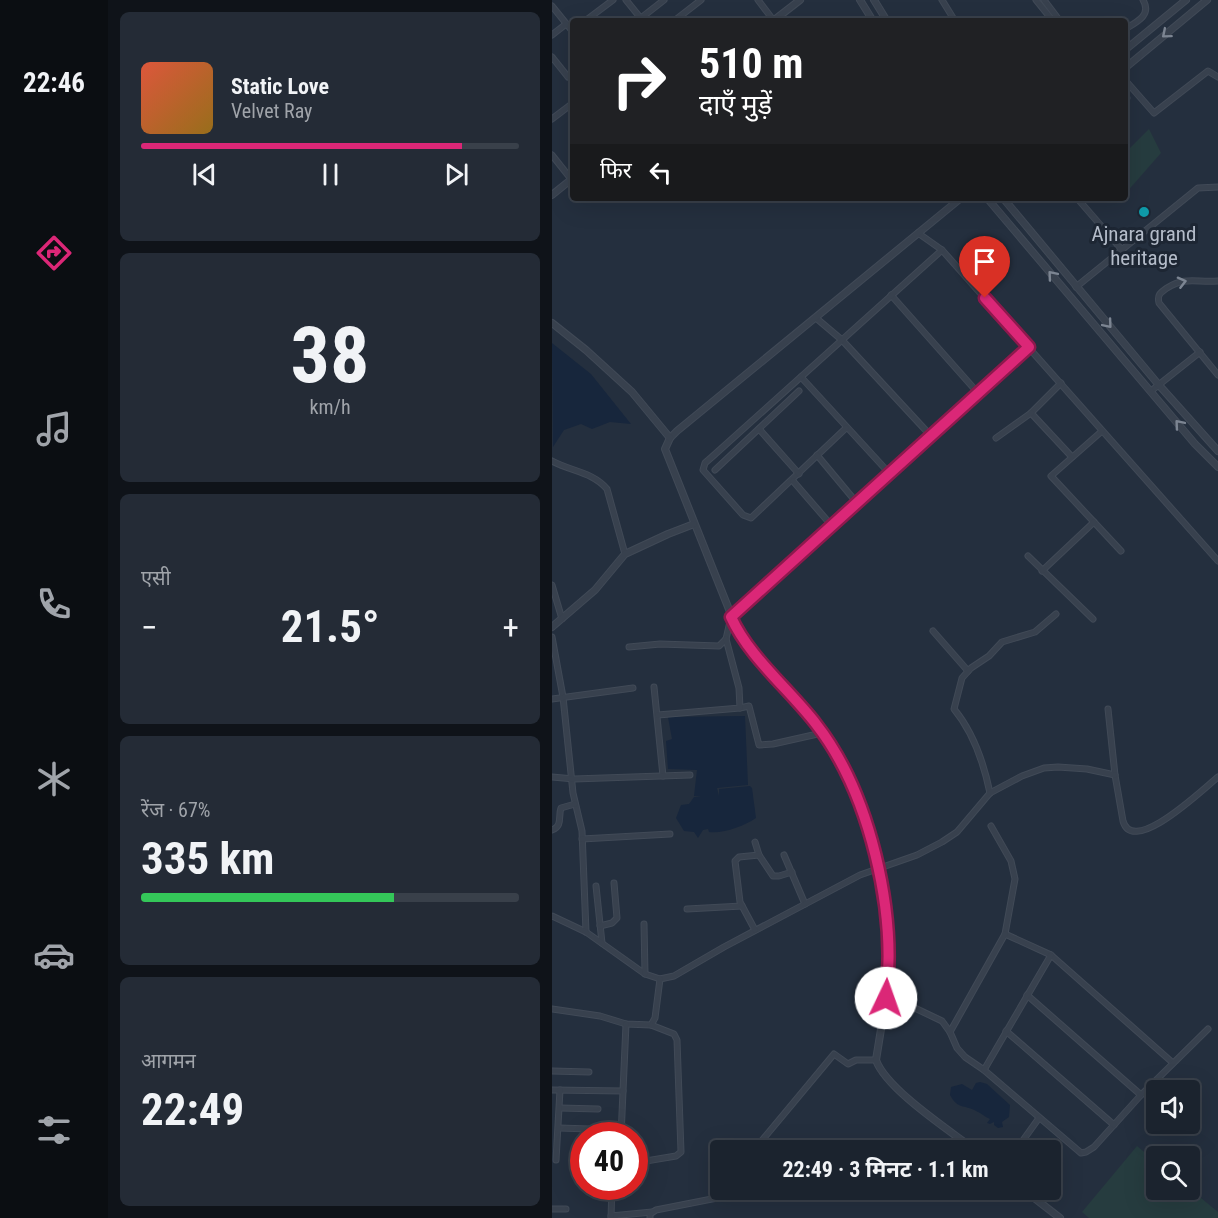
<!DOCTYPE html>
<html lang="hi">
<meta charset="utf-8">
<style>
:root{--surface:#1b232e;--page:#242b36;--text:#f1f3f6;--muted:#a0a4aa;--line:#39404a;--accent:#db2777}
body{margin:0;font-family:"Roboto Condensed","Noto Sans Devanagari",sans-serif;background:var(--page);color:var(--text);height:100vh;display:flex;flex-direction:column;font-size:22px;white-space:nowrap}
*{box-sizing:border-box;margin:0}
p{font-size:20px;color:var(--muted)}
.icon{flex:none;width:33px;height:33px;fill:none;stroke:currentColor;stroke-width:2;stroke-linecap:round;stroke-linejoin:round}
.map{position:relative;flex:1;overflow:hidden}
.details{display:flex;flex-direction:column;gap:12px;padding:12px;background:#0f1319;width:444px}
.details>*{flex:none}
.banner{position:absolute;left:18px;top:18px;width:558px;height:183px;border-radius:6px;box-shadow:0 6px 24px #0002,0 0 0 2px var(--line);background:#202124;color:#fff;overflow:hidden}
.fabs{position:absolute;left:594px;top:1080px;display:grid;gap:12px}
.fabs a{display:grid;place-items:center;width:54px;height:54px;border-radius:6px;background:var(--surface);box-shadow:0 6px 24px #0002,0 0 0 2px var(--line);font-size:30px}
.speed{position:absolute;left:18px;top:1122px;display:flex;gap:12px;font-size:30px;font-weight:700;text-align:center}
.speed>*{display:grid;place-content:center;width:78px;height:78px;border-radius:50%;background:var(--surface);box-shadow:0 6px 24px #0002,0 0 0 2px var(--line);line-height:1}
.speed .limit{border:9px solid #d22;background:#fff;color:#111}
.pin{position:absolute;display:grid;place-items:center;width:51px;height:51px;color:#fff;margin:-62px -26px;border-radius:50% 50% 50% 0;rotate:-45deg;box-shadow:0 0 6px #0007}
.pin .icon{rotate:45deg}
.me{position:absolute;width:66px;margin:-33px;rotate:3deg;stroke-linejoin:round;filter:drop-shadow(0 0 4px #0008)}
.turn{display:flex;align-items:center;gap:21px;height:126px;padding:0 30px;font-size:27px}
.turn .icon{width:78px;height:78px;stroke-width:2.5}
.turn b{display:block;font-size:42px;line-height:51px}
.then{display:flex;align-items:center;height:57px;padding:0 30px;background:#0003;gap:12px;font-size:22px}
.big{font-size:45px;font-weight:700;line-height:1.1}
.details .tile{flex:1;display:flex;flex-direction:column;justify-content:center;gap:9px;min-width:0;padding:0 21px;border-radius:9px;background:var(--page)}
.details .dial{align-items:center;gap:0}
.dial b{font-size:78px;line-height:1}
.song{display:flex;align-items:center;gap:18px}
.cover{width:72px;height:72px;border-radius:9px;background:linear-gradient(135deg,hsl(10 70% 55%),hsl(40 70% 35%))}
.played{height:6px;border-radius:3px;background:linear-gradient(90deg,var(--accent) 85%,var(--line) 85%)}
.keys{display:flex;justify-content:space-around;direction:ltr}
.heat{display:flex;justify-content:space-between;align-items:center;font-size:33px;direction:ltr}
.charge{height:9px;border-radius:4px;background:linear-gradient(90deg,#34c759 67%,var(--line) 0)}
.trip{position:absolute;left:158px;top:1140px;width:351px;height:60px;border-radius:6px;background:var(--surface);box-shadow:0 6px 24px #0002,0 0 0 2px var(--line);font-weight:700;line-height:60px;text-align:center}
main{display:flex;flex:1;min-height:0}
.tabs{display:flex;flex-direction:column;width:108px;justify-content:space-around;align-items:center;background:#0b0e12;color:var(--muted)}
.tabs .icon{width:42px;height:42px}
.tabs .current{color:var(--accent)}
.tabs b{font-size:27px;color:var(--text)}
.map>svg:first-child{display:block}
.green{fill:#263c3f}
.water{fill:#17263c}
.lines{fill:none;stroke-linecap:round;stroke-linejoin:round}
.minor-casing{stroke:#414a57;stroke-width:7}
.tertiary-casing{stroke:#414a57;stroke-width:8}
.minor{stroke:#38414e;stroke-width:5}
.tertiary{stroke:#38414e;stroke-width:6}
.oneway{stroke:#7c8592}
.route-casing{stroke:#8e194d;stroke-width:15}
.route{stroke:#db2777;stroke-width:10}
.culture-dot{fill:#0f9aa8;stroke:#1d2633;stroke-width:2}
.labels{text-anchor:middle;stroke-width:6;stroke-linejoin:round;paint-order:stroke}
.poi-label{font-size:21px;fill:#b4bcc9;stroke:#1d2633}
</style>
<main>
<nav class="tabs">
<b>22:46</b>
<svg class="icon current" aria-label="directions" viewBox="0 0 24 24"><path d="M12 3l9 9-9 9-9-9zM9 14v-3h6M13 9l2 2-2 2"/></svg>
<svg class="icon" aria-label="music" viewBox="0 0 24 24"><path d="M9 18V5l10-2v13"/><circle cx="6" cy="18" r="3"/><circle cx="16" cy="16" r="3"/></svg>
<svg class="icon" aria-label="phone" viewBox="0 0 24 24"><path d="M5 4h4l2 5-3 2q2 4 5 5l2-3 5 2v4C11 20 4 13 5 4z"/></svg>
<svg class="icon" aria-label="climate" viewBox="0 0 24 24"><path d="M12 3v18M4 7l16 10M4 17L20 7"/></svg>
<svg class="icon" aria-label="car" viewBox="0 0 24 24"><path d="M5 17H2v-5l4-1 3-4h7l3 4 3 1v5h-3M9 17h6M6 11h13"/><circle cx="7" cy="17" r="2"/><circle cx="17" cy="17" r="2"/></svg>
<svg class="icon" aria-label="filters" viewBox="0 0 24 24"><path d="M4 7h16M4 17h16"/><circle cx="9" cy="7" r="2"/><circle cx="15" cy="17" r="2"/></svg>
</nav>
<section class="details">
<div class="tile">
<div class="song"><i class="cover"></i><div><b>Static Love</b><p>Velvet Ray</p></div></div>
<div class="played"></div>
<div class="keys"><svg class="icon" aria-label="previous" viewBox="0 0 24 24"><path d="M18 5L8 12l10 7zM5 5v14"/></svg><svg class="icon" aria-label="pause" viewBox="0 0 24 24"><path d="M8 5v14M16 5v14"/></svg><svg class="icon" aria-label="next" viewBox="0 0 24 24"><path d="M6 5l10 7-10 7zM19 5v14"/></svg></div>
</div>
<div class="tile dial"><b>38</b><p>km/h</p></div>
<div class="tile"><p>एसी</p>
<div class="heat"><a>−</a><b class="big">21.5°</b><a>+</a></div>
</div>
<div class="tile"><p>रेंज · 67%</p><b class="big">335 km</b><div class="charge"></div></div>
<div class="tile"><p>आगमन</p><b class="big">22:49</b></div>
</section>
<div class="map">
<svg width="666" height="1218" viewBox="0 0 666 1218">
<rect width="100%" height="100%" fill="#242f3e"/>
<g class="green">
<path d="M597,129L609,153L573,194V153Z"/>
<path d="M585,1146L604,1162V1190L638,1189L666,1212V1218H537L530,1212Z"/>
</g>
<g class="water">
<path d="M0,343L39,374L79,424L58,422L40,429L29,424L12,430L1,447Z"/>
<path d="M193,716L196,785L165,788L167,796V789L198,786L200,788L204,818C192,826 171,834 157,832L156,829L151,830L146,838L142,832L132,831L124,818L129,805L137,804L142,797L150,796H142L145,770L116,769L114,741L120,739L116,717Z"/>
<path d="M428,1082L435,1084L458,1105L457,1117L450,1122L451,1127L446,1128L442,1125V1122L438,1124L435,1123L438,1119C433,1117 429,1113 424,1111C412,1104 406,1110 398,1095L399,1087L410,1084L420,1090L424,1083Z"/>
</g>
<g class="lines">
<defs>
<g id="minor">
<path d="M74,0L91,21"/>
<path d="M206,0L222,21"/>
<path d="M390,0L403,21"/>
<path d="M484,0L501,21"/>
<path d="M492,0L508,21"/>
<path d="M0,6L21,32"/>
<path d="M89,18L112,0"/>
<path d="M33,21L61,0"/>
<path d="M122,21L149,0"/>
<path d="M573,29C585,22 600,15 591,0"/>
<path d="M0,35L14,24"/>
<path d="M0,57L16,77"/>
<path d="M573,80L602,113L656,71L666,77"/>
<path d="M573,93L575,98L573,103"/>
<path d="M0,119L21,103"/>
<path d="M0,155L19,179"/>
<path d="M525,198L570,250"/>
<path d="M366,233L390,250L666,561"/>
<path d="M666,281C645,283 634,276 615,288C608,293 605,295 607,303L666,375"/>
<path d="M524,287L646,188L666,187"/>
<path d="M339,295L426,393"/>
<path d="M264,318L290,340L379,436"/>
<path d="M249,377L338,474"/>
<path d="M509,383L479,413L520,457"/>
<path d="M599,391L648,352"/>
<path d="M294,428L199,518L191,515L151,470L153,463L161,456L390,250"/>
<path d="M207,429L247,474"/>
<path d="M550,431L499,476L569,551"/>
<path d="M444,438L479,413"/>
<path d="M265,455L305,503"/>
<path d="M0,461C18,471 41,472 55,489L73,554"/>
<path d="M163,470L247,391"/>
<path d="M241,481L280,526"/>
<path d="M476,556L541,619"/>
<path d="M490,571L542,522"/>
<path d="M0,585L10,619"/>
<path d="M381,631L416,671"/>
<path d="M0,637L11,697L21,793L30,831L34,932"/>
<path d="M77,647L108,644L167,646L174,639L179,617L477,347"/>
<path d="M102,687L111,776"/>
<path d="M0,699L81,688"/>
<path d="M188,708L197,706L207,745L221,744L270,733"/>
<path d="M556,709L563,775L571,821C581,857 652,788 666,777"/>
<path d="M106,715L188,708L187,688L174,639"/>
<path d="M0,777L22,779L138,775"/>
<path d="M438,793C432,764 421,732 402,709L410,678L419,668L437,656L450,642L483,632L504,614"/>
<path d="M439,826L459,861L463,879L453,934L499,955L621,1063"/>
<path d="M0,830C11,826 6,816 9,808L23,804"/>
<path d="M30,839L118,834"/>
<path d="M203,842L207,855L221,876H227L240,872"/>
<path d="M232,855L253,904"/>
<path d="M44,886L50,943"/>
<path d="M135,909L190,906"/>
<path d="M0,916L34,932L93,974L108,979L122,976L172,947L308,875L365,855L390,842L405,832L438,793L470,776L492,768L506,767L535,769L563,775"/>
<path d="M92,924L93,974"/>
<path d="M48,926L60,923L65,918L62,883"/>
<path d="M203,930L188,902L183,861L187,857L207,855"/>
<path d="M475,995L589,1095"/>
<path d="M334,998L348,1001L390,1021L398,1032L405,1048L413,1057L432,1070L529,1153L534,1152L542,1147L589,1095L656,1029"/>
<path d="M0,1009L48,1016L74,1024L99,1025L103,1018L108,979"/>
<path d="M454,1031L562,1125"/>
<path d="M398,1032L453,934"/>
<path d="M432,1070L499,955"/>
<path d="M0,1071L37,1072"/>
<path d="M0,1090L71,1091"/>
<path d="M8,1108L46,1109"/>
<path d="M7,1128L69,1130"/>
<path d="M69,1136L74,1024"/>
<path d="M202,1150L282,1054L296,1064L304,1060H324"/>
<path d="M464,1150L487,1118"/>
<path d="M4,1160L8,1090"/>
<path d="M82,1163L124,1156L129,1152L125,1040L122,1034L99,1025"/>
<path d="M0,1209H14"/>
<path d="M59,1216L100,1212"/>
<path d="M59,1218L60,1186"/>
<path d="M98,1218V1214L104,1210L165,1198L173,1190"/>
</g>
<g id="tertiary">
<path d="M308,0L321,21"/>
<path d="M322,0L335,21"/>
<path d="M221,21L248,0"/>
<path d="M573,50L634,0"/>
<path d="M573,68L655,0"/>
<path d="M0,195L21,178"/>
<path d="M409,198L125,431L118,438L113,449L188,637L266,726L296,775L310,809L326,867L335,943L336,986L324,1060C334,1089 397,1130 423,1150"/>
<path d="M435,198L643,444L666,467"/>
<path d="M451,198L606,384L666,451"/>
<path d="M0,323L34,350L80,392L118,438"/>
<path d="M0,627L43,590L73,554L116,534L142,524"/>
<path d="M472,1190L508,1218"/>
</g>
</defs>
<use href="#minor" class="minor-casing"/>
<use href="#tertiary" class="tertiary-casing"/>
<use href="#minor" class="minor"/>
<use href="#tertiary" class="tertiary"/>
</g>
<defs><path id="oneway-chevron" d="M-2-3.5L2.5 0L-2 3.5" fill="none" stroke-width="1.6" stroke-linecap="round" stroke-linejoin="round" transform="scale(1.5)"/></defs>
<g class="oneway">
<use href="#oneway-chevron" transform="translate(614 34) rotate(140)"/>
<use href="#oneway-chevron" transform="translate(500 275) rotate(-130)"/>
<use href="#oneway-chevron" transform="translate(630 282) rotate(-14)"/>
<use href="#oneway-chevron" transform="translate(556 324) rotate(50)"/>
<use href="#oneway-chevron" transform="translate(627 424) rotate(-130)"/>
</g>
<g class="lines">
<defs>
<path id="route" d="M334,998C345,912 318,793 264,724C237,689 197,657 179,617L477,347L433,298"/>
</defs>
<use href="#route" class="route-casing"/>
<use href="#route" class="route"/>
</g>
<circle class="culture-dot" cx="592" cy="212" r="6"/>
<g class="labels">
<g class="poi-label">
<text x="592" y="241">Ajnara grand<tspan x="592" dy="24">heritage</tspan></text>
</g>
</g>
</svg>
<div class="fabs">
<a><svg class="icon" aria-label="sound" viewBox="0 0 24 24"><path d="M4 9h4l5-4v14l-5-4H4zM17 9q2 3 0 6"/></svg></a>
<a><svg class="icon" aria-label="search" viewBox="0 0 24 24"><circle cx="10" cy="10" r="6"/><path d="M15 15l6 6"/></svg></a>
</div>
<div class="speed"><div class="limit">40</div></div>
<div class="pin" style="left:433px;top:298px;background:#d93025"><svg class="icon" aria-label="arrive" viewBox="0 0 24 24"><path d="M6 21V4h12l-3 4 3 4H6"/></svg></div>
<svg class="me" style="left:334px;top:998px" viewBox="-20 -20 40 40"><circle r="19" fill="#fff"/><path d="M0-13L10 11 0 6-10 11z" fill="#db2777"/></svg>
<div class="trip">22:49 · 3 मिनट · 1.1 km</div>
<div class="banner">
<div class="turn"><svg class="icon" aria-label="right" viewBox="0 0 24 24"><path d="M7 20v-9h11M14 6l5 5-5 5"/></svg><div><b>510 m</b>दाएँ मुड़ें</div></div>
<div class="then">फिर<svg class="icon" aria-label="left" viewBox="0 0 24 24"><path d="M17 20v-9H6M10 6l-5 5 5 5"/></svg></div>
</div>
</div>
</main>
